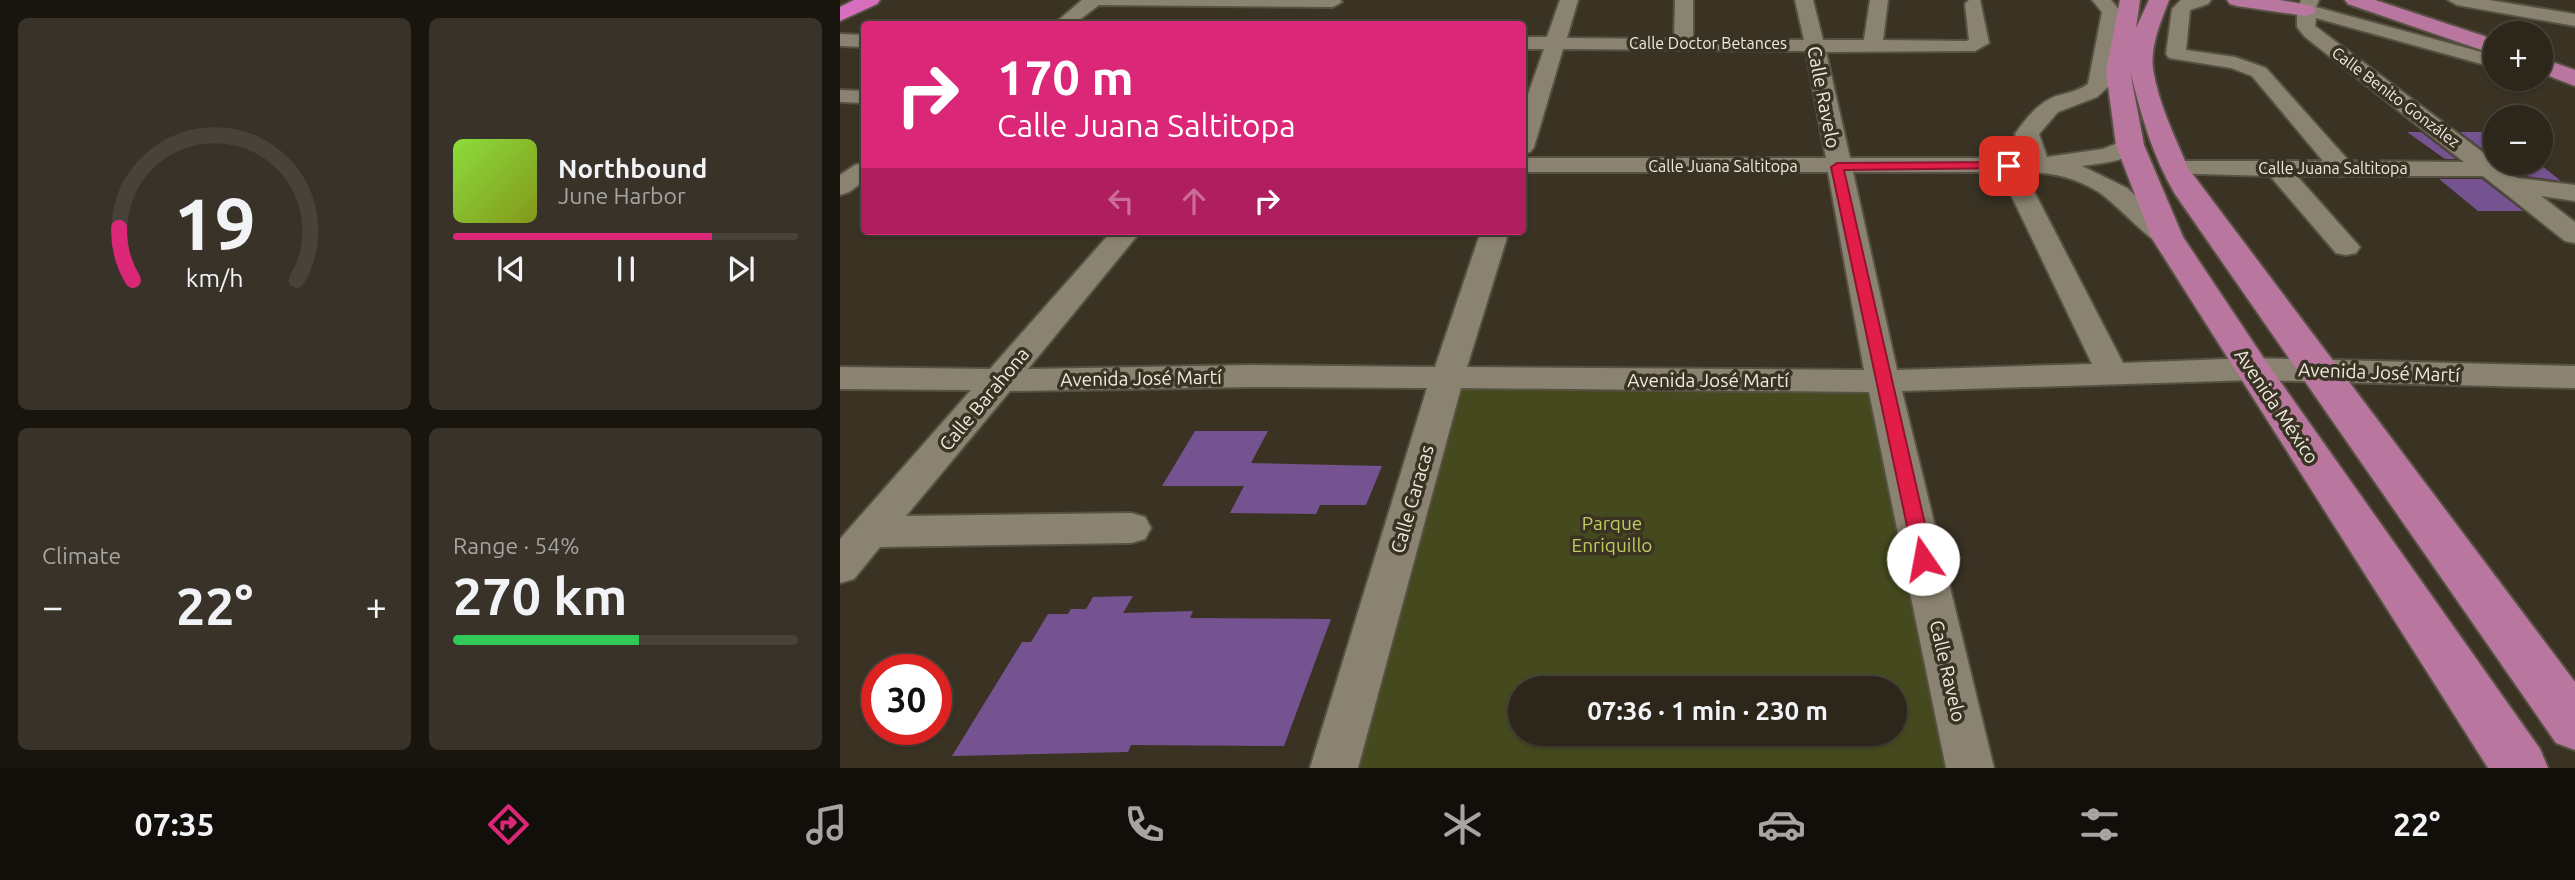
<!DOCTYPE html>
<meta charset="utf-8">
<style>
:root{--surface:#2c261b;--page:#383228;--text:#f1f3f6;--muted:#a6a5a3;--line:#48433a;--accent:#db2777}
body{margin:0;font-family:Ubuntu,sans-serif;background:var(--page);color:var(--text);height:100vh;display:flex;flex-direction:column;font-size:26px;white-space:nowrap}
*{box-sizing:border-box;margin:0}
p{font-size:23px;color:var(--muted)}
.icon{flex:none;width:38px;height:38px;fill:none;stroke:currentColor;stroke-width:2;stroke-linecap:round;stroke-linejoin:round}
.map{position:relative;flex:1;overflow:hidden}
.panel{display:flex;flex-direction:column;gap:18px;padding:18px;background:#18150f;width:840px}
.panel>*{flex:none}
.banner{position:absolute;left:21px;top:21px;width:665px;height:214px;border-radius:7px;box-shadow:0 2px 5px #0004,0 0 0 2px var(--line);background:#db2777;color:#fff;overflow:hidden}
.controls{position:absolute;left:1643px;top:21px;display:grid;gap:14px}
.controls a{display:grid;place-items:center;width:70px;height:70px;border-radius:50%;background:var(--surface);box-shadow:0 2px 5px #0004,0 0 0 2px var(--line);font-size:35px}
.speed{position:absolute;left:21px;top:654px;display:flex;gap:14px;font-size:35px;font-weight:700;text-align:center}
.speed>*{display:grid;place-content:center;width:91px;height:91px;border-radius:50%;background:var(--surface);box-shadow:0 2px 5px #0004,0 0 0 2px var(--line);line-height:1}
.speed .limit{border:10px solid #d22;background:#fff;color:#111}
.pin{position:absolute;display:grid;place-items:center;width:60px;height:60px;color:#fff;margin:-30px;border-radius:14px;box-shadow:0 4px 10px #0006}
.me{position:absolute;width:77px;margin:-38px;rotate:348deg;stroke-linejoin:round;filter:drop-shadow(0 0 5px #0008)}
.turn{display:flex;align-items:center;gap:24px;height:147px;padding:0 21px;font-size:32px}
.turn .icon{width:91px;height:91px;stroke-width:2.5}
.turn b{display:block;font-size:49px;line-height:60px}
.lanes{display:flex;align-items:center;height:66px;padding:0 21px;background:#0003;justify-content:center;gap:35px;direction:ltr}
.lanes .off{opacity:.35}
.big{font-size:52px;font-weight:700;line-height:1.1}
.panel .tile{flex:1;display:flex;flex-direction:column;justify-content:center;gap:10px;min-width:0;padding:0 24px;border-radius:10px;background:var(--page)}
.panel .dial{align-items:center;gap:0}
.dial svg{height:182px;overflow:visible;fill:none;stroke:var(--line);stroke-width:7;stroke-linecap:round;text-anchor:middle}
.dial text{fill:var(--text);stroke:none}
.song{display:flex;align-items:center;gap:21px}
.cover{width:84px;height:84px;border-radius:10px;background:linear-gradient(135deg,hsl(90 70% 55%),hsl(70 70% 35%))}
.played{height:7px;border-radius:4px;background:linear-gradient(90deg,var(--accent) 75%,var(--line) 75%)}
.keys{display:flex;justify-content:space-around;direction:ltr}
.heat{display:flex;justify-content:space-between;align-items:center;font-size:38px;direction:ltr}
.charge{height:10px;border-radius:5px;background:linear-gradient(90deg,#34c759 54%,var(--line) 0)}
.panel .tiles{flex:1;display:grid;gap:18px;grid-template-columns:repeat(2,1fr)}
.trip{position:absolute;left:668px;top:676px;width:399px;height:70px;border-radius:35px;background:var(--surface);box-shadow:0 2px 5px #0004,0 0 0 2px var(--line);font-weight:700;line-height:70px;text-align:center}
.tab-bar{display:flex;height:112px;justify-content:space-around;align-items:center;background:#120f0b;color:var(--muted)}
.tab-bar .icon{width:49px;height:49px}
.tab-bar .active{color:var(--accent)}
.tab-bar b{font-size:32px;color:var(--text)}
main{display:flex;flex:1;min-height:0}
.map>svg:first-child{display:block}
.green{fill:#454a1e;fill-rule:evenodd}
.building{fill:#755290}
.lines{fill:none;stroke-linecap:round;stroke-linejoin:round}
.minor-casing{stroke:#575143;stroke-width:4}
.major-casing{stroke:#575143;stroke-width:4}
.highway-casing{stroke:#575143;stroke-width:4}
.minor{fill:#8b8371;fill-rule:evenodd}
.major{fill:#b9779f;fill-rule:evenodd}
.highway{fill:#d76fbe;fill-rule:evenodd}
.route{fill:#e11d48;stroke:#92132f;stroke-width:2}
.labels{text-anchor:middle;stroke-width:7;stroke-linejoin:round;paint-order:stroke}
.far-street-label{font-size:16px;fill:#eeeae0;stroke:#3a3324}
.street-label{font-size:19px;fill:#eeeae0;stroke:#3a3324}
.park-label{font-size:19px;fill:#bfcb5f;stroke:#3a3324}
</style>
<main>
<section class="panel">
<div class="tiles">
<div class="tile dial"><svg viewBox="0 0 100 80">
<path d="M14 69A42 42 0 1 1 86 69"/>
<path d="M14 69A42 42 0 0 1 8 46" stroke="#db2777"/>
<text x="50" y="56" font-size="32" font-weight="700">19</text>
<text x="50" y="72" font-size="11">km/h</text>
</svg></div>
<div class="tile">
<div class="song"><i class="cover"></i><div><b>Northbound</b><p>June Harbor</p></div></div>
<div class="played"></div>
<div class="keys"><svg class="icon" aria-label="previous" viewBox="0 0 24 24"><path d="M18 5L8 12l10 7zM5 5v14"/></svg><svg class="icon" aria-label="pause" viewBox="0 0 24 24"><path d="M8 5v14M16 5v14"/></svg><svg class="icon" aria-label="next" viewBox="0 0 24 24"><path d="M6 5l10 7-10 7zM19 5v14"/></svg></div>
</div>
<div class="tile"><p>Climate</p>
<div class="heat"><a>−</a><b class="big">22°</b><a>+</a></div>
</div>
<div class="tile"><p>Range · 54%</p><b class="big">270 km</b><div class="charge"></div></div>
</div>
</section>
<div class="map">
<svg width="1735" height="768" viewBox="0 0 1735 768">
<rect width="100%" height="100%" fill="#3a3324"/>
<path class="green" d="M608,379L1042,381L1130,768H493ZM681,688H1055V733H681Z"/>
<g class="building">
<path d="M1567,132H1581L1616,159H1605Z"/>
<path d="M1620,132H1656V159Z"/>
<path d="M1661,163H1698L1721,181L1678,175Z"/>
<path d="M1599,179H1642L1683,211H1638Z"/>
<path d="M355,431H428L411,463L542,466L526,505H480L476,514L390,513L404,486H322Z"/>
<path d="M293,596L283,613L353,611L350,618L491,619L444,746L291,745L288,752L112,756L182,642H191L208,614H228L231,609H246L253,597Z"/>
</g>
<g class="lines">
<defs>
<g id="minor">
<path d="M242,0H500L502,2L493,7L259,5L234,24H214Z"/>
<path d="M720,0H738L727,38L834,39L835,0H853V39L964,40L955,0H973L983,40H1024L1030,0H1048L1043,40L1126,41L1129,40L1125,4L1129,0H1140L1149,43L1135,51L986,52L1010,158H1183L1175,134C1186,118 1198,103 1216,96C1228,93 1238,91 1248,84L1262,12L1252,0H1271L1280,11L1269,86L1257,97L1218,112L1199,134L1207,157L1263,149L1290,138L1298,140L1302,145C1290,162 1261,163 1242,166L1287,188L1341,237L1337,243C1331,244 1327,246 1321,244C1307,239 1275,202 1257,191C1234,177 1211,172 1184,172L1283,363L1412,358L1735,366V388L1412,380L1062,391L1154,768H1106L1029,392L621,388L518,768H470L587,388L411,387L170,391L66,516L291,513L305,517L311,528L305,539L291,543L40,547L14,579L0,583V539L131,390L0,389V367L150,369L272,231H301L188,369L411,365L595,367L641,231H669L627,367L1024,370L988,172H682V158H986L966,51L723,49L694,147L690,152L682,154V111L704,49H682V37H707ZM1013,172H1160L1252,364L1057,370Z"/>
<path d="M1341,0H1371L1368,4L1350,10L1346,50L1395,57L1426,68L1509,161L1624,162L1465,37L1457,27V10L1461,0H1479L1476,7L1656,56V68L1476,18L1475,26L1479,29L1677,178L1735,185V201L1701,196L1735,222V243L1725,241L1643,176H1457L1520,247L1516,253L1506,255L1496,253L1430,176L1325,173L1322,168L1325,163L1334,161H1483L1412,76L1391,68L1329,58L1326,54L1332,9Z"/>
<path d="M1608,0H1649L1735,14V26L1617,5Z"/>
<path d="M0,34L24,35V47L0,46Z"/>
<path d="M0,90L24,91V103L0,102Z"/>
<path d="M24,163V181L9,192L0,195V175L15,165Z"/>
</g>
<g id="major">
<path d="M1280,0H1300L1296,28L1309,0H1329C1321,21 1310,46 1313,69C1318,103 1335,137 1348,168L1735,682V750L1716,743L1335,194C1312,155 1301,114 1290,71L1304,145L1343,237L1425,360L1700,749L1708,768H1648L1311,237L1276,145L1266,71Z"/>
<path d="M1387,0H1440L1473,6L1476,10L1473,14L1466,16L1397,6L1390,4Z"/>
<path d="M1505,0H1535L1656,40V55L1508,4Z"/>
<path d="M1701,58L1735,70V86L1701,73Z"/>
</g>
<path id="highway" d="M14,0H40L37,4L0,21V7Z"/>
</defs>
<use href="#minor" class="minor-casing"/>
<use href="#major" class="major-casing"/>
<use href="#highway" class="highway-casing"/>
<use href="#minor" class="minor"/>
<use href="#major" class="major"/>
<use href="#highway" class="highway"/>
</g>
<path class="route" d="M1169,162L1174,166L1173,168L1004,170L1093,559L1090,564L1083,567L1076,564L1074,559L991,167L997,163Z"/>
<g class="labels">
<g class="far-street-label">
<text x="868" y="49">Calle Doctor Betances</text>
<text transform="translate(1556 97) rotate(37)" y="6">Calle Benito González</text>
<text x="883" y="172">Calle Juana Saltitopa</text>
<text x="1493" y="174">Calle Juana Saltitopa</text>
</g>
<g class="street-label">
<text transform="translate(984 97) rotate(79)" y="7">Calle Ravelo</text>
<text transform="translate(1539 372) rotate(2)" y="7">Avenida José Martí</text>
<text transform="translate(301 378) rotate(-1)" y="7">Avenida José Martí</text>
<text x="868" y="387">Avenida José Martí</text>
<text transform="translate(144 399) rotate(-50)" y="7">Calle Barahona</text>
<text transform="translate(1437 406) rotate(56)" y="7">Avenida México</text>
<text transform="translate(572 499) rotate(-74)" y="7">Calle Caracas</text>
<text transform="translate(1108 671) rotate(77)" y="7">Calle Ravelo</text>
</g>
<g class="park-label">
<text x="772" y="530">Parque<tspan x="772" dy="22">Enriquillo</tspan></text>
</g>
</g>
</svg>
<div class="controls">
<a>+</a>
<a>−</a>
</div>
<div class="speed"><div class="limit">30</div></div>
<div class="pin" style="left:1169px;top:166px;background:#d93025"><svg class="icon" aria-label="arrive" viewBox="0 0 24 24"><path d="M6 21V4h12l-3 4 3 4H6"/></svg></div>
<svg class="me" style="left:1083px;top:559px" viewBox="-20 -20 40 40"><circle r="19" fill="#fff"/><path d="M0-13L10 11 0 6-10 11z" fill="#e11d48"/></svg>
<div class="trip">07:36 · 1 min · 230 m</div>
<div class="banner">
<div class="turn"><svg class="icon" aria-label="right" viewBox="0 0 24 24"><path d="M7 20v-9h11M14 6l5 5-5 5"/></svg><div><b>170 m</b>Calle Juana Saltitopa</div></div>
<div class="lanes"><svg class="icon off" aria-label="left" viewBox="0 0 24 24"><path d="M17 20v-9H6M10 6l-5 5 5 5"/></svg><svg class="icon off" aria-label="ahead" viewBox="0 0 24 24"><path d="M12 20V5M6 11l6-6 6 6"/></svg><svg class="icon" aria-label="right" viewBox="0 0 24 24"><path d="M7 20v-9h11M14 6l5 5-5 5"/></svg></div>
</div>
</div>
</main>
<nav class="tab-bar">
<b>07:35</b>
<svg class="icon active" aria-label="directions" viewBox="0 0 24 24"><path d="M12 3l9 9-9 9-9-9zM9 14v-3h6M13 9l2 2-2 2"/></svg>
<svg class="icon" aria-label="music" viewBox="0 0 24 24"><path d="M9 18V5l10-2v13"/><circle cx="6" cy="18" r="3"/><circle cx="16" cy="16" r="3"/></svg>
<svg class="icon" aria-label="phone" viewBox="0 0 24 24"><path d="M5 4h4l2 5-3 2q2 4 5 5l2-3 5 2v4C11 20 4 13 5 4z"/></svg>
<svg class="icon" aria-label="climate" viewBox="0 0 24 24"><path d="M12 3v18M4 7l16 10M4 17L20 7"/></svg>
<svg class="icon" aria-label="car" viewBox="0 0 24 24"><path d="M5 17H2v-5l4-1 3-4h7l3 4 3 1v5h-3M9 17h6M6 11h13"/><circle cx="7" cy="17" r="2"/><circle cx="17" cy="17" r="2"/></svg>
<svg class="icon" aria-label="filters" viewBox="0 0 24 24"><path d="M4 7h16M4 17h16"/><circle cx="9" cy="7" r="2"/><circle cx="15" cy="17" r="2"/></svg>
<b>22°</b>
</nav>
